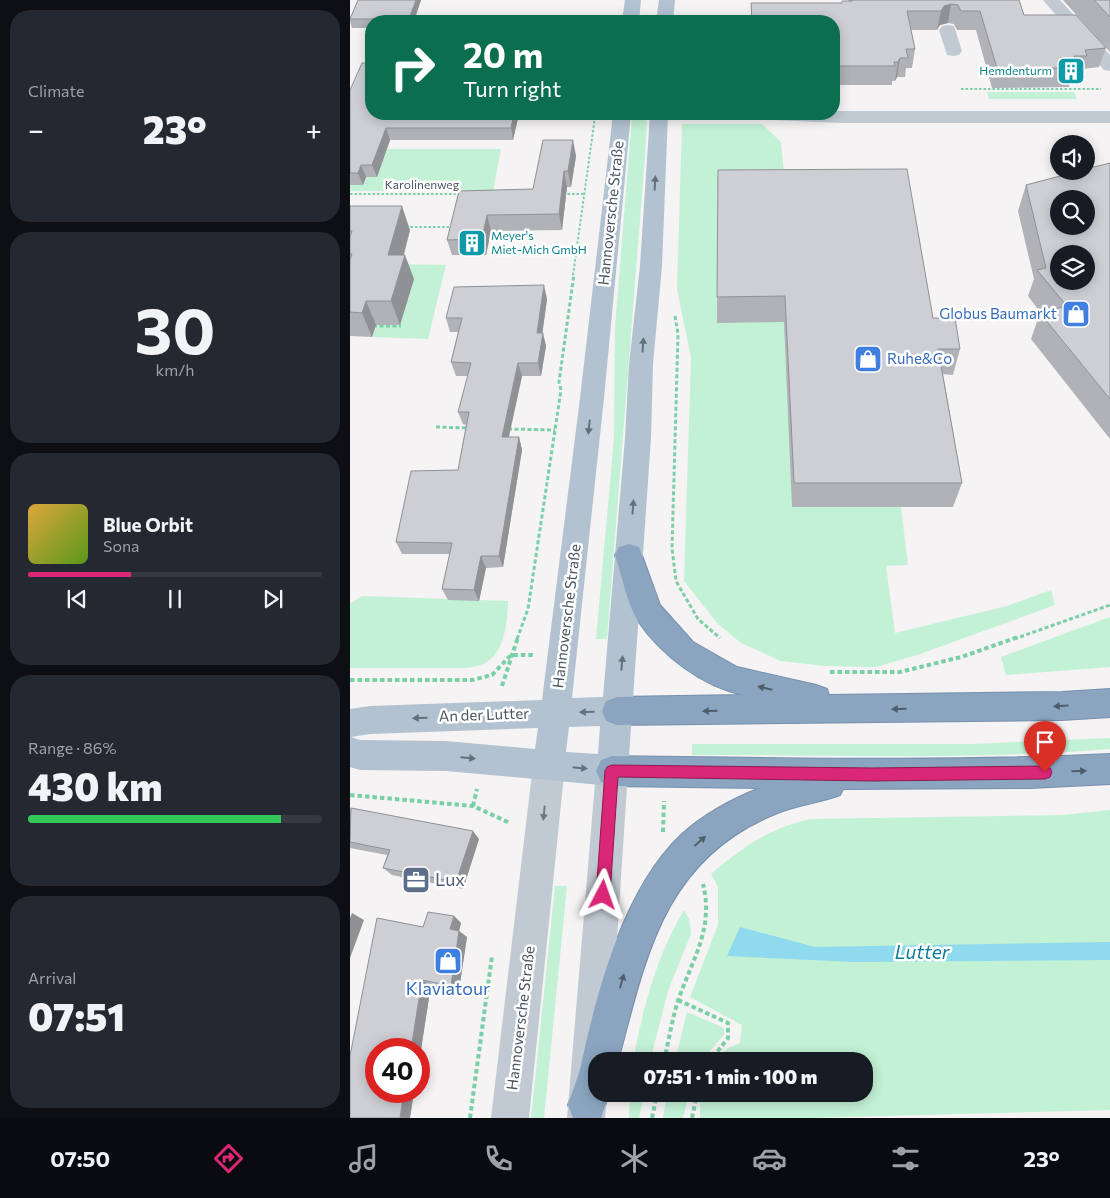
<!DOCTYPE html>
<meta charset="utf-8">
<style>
:root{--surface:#171b24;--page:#242831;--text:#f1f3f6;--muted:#9ea1a6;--line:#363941;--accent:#db2777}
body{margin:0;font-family:Commissioner,sans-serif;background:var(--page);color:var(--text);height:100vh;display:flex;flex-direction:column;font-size:19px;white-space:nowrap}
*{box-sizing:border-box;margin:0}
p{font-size:16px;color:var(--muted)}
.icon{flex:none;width:28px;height:28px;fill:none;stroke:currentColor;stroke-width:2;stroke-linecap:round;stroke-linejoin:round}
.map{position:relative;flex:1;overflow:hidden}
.drawer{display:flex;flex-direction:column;gap:10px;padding:10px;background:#0d0f14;width:350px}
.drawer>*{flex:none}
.top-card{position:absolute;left:15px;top:15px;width:475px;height:105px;border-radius:20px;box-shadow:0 2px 12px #0003;background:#0b6e4f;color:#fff;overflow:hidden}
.fabs{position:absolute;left:700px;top:135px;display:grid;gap:10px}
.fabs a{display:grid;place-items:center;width:45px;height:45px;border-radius:50%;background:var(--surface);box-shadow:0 2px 12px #0003;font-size:25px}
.speed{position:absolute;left:15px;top:1038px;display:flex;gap:10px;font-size:25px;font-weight:700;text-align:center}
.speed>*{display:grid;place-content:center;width:65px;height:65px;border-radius:50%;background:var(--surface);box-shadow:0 2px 12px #0003;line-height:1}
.speed .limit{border:8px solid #d22;background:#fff;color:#111}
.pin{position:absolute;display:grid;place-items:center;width:42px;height:42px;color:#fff;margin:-51px -21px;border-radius:50% 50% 50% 0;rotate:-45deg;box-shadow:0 0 5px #0007}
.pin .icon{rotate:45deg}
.me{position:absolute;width:55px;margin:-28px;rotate:4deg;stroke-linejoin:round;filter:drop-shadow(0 0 4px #0008)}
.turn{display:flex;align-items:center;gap:18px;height:105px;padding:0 15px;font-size:22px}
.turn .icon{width:65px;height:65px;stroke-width:2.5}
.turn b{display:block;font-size:35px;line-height:42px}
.big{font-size:38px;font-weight:800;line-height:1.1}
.drawer .card{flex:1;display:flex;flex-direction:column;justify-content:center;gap:8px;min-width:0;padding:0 18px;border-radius:20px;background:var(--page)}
.drawer .dial{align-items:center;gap:0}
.dial b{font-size:65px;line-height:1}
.song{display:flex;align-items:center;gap:15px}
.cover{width:60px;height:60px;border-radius:8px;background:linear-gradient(135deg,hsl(40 70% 55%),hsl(90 70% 35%))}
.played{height:5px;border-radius:2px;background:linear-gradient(90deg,var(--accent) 35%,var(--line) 35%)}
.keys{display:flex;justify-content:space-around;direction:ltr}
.heat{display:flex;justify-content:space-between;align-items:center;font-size:28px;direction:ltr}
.charge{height:8px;border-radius:4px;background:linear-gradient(90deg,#34c759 86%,var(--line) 0)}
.trip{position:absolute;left:238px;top:1052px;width:285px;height:50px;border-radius:20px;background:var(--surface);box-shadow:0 2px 12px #0003;font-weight:800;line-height:50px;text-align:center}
.dock{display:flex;height:80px;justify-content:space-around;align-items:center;background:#090b0e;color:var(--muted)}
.dock .icon{width:35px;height:35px}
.dock .selected{color:var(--accent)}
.dock b{font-size:22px;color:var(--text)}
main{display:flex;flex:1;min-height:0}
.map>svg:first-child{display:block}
.green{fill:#c3f1d5}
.water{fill:#90daee}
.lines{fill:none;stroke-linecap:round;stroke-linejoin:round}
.highway-casing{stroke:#7690ad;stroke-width:2}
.path-far2{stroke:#7ad0a6;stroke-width:2;stroke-dasharray:2.5 2;stroke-linecap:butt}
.path-far1{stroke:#7ad0a6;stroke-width:3;stroke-dasharray:4 2.5;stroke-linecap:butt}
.path{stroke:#7ad0a6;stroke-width:4;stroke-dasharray:4.5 3;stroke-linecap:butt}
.minor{fill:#c1cad2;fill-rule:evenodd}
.major{fill:#b3c2d1;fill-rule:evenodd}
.highway{fill:#8ba5c1;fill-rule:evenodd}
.wall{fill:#b0b2b7}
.shaded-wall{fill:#909195}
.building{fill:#cdcfd5;stroke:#909195;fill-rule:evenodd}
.oneway{fill:#64717d}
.oneway2{fill:#505e6b}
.oneway3{fill:#6e7983}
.route{fill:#db2777;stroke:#8e194d}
.labels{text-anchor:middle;stroke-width:5;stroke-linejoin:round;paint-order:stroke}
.far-culture-label{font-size:12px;fill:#0d838f;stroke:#fff;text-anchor:end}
.far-street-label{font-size:12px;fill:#4a5661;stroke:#fff}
.street-label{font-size:15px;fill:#4a5661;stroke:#fff}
.shop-label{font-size:15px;fill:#366cbe;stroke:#fff;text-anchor:end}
.near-service-label{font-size:18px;fill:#4e5e75;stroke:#fff;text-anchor:start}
.near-shop-label{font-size:18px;fill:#366cbe;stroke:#fff}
.near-water-label{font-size:19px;font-style:italic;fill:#0c7c9b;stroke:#fff}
</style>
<main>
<section class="drawer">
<div class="card"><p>Climate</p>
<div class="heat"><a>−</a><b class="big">23°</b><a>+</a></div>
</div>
<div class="card dial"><b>30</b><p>km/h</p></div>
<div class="card">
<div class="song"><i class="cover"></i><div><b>Blue Orbit</b><p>Sona</p></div></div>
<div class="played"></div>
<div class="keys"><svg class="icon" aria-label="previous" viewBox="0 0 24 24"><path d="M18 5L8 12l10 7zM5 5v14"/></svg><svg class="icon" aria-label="pause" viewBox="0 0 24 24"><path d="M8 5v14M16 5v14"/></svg><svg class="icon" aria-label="next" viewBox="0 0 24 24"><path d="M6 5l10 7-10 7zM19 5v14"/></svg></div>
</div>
<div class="card"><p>Range · 86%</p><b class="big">430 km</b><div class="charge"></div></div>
<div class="card"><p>Arrival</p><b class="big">07:51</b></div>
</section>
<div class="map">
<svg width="760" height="1118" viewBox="0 0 760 1118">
<rect width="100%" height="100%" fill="#f5f3f3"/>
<g class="green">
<path d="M637,92H724L727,99H639Z"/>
<path d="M282,117L297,121L295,156L257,639H246L264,438L265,327Z"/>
<path d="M332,124H412L431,142L435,185L367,322H434L551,507L558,565L536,566L545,633L657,606L701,590L705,605L570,654L526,667L474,666L431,661L391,643L368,624L334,581L341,358L327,289Z"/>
<path d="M0,149H151L143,191H0Z"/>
<path d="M31,264L96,265L78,339L22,337L27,325H50Z"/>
<path d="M12,596L158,601C158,622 154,655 133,664C128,666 122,667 117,668H0V604Z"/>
<path d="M760,617V667L656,675L651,657Z"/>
<path d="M760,738V749C621,760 481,755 342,755V744H621Z"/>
<path d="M760,810V1110L456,1118H350V1094H514V1061H364L378,1048L390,1043L392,1025L340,997L368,925V887L361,874C393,847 418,829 460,819L712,815Z"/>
<path d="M205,886H217L194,1118H181Z"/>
<path d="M334,910L339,919L341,934L318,991L300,1061H283C293,1008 306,957 334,910Z"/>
<path d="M337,1012L374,1028V1035L351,1061H325Z"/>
<path d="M280,1094H294L289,1118H279Z"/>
<path d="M317,1094H339L333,1118H313Z"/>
</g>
<path class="water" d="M390,927L465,947L760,942V960L504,962L377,956Z"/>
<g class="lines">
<defs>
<g id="highway">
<path d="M279,544L289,547L310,605L343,642L387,667L466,685L477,689L479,695L712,692L760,689V717L712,720L267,725L256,721L252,711L256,701L267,697L393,695C352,686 311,655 288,621C278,606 271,573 265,555L269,547Z"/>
<path d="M760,754V784L680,788L493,789L490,795C469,803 446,805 425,814C313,860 296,957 268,1061H246V1094H259L251,1118H223L218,1105C222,1092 228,1078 231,1065C247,991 274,889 331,835C354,814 382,799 410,788L262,786L251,782L246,771L251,760L262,756C428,758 594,762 760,754Z"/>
</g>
</defs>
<use href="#highway" class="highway-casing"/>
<g class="path-far2">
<path d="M611,89H751"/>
<path d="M0,194H112"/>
<path d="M213,194H234"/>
<path d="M56,227H104"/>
<path d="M223,275L245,117"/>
</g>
<g class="path-far1">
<path d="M325,316L328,334L322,548L326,581L348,619L370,638"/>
<path d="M23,326H51"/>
<path d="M86,427L119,428"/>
<path d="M158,429L205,430"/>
<path d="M167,639L178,609L211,390L209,382L224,274"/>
<path d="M664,639L760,605"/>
</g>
<g class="path">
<path d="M480,672H550L611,657L668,637"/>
<path d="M0,680H122L142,675L161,655H183"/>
<path d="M152,686L168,637"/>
<path d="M0,795L123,806L160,823"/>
<path d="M123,806L127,789"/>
<path d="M313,832L314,801"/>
<path d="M328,1000L378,1023V1038L360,1061"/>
<path d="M314,1061C319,1040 322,1018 329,998C343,958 364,928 353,884"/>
<path d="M120,1118L142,956"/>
<path d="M302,1118L307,1094"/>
<path d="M342,1118L347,1094"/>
</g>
<g class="minor">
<path d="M693,0H710L760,55V71L754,70Z"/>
<path d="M598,25L604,26L612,51L609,55L603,56L597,55L589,30L592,26Z"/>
<path d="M484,111H760V123H492L422,120L415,118L413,114H484Z"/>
<path d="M199,750L210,754L215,765L179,1118H141L183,765L188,754Z"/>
<path d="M262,756L273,760L278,771L259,1061H246V1094H257L255,1118H217L246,771L251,760Z"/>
</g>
<g class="major">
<path d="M275,0H291L289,21H272Z"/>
<path d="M309,0H325L323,21H306Z"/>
<path d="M263,114H281L254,398L222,698L253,697L275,438L279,364L290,266L300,114H318L312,266L303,364L301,438L278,771L273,782L262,786L96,771L10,770L0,767V709L20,706L192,700L230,398ZM250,726L248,754L216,752L219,727ZM188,728L185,749L96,741L10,740L1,737L20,734Z"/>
</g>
<use href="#highway" class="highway"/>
</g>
<g class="wall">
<path d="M8,0H80H71L64,21H21V28H2L0,21V18Z"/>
<path d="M498,0H669L674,15L756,48L749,67L733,69L731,75H723L719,87L642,88L626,30H607L604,24L598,23L590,25L587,30H561L565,49L562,68H556L555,77H547L545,81H542V85H484V21H401V3H492V1H498Z"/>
<path d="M713,0H760V52Z"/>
<path d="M0,90L169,114L163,140H40L27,177H16L13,185H0Z"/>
<path d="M226,156L221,187H217L212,230L141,231L136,255H102L97,240L109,191L183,189Z"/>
<path d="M760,163V439L681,339L690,313H691L678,296L684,279L668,211L676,185Z"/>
<path d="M368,170L583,318L610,349L603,375L593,374L612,483L603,507H442L434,322L367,323Z"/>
<path d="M0,207L60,230L54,255L64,279L50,325H26L22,337L0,336Z"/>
<path d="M197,299L192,333L196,346L191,376H172L159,437H169L172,450L153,567L136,568L129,601L98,600L92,589L100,554H52L46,542L108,470L116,425L113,424L108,412L118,376H106L101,362L108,332H100L96,318Z"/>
<path d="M0,809L129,839L113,889L42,875L33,868L37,855L0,848Z"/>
<path d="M104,916L111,923L109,931L117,937L109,990L81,985L60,1118L73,927Z"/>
</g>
<g class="shaded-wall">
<path d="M66,0H71L64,21H59V19Z"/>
<path d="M601,4L598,23L590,25L587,30L591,11L594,6Z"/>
<path d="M550,58L547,77L545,81L548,62Z"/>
<path d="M164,114H169L163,140L161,128Z"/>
<path d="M36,128L40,140L27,177L22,165Z"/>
<path d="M223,140L226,156L221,187L218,171Z"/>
<path d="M11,165L16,177L13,185L8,173Z"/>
<path d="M214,171L217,187L212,230L209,214Z"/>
<path d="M52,206L60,230L47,279L38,255Z"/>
<path d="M137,215L141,231L136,255L132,239Z"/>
<path d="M55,255L64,279L50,325L41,301Z"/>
<path d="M194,285L197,299L191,344L193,333L196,346L191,376L188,363L187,333Z"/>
<path d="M16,301L26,325L22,337L12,313Z"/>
<path d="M168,363L172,376L156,449L152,437Z"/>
<path d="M169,437L172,450L153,567L149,556Z"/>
<path d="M131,556L136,568L129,601L124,590Z"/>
<path d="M123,831L129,839L113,889L106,882Z"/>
<path d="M2,913L14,920L0,958V918Z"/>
<path d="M104,916L111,923L108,935L100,929Z"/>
<path d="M109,931L117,937L109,990L101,986Z"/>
<path d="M72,980L81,985L69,1063V1049H61Z"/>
<path d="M54,1091H64L60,1118H50Z"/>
</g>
<g class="building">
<path d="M8,0H66L59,19H0Z"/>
<path d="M502,0H669L674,15H726L756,48L735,50L737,56H724L726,62H722L725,68H647L630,11H611L608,5L601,4L594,6L591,11H557L565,49H556L558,58H550L548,62H544L545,66H484V21H402L401,3H492V1H502Z"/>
<path d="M744,0H760V17Z"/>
<path d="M12,63H21V114H164L161,128H36L22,165H11L8,173H0V90Z"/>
<path d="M193,140H223L218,171H214L209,214L137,215L132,239L97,240L109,191L183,189Z"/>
<path d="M760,163V399L690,313L717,306L687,270L696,268L676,185L729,171H736V169ZM709,199H736V226H709ZM709,254H736V281H709Z"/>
<path d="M557,169L583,318H605L610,349H588L612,483H444L435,296L367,297L368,170Z"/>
<path d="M0,206H52L38,255H55L41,301H16L12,313L0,312V260L2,254H0V237L2,231H0Z"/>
<path d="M194,285L187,333H193L188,363H168L152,437H169L149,556H131L124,590L92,589L102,543L46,542L61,471L108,470L119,412H108L121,363L101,362L112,318H96L104,287Z"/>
<path d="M1,808L123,831L106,882L33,868L40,850L0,842Z"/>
<path d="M78,912L104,916L100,929L109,931L101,986L72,980L61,1049H26V1091H54L50,1118H0V1056L27,918L73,927Z"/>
</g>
<defs><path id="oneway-solid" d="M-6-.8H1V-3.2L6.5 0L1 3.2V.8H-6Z" transform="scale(1.25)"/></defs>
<g class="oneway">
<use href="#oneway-solid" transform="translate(305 183) rotate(-87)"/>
<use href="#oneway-solid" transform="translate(293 345) rotate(-86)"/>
<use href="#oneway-solid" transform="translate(239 427) rotate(96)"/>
<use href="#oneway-solid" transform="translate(283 507) rotate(-86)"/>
<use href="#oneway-solid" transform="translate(272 663) rotate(-85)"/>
<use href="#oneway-solid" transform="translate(237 712) rotate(179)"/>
<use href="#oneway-solid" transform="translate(70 718) rotate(178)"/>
<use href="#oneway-solid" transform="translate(118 758) rotate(5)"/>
<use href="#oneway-solid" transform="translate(230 768) rotate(6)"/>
</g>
<g class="oneway2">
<use href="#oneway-solid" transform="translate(415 688) rotate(-167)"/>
<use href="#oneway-solid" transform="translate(711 706) rotate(177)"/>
<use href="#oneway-solid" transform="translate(549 709) rotate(179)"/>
<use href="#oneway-solid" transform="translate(360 711) rotate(179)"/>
<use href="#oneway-solid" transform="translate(729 771) rotate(-2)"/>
<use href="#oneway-solid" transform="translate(350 841) rotate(-41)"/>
<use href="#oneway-solid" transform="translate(272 981) rotate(-74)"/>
</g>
<use class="oneway3" href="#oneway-solid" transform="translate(194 813) rotate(96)"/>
<path class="route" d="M262,765L522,768L695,766L700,768L702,772L700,777L695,779L522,781L268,777L260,895L258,900L253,902L248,900L246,895L255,771L257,767Z"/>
<defs>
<symbol id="building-square" viewBox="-11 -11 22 22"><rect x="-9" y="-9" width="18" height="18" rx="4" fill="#0f9aa8" stroke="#fff"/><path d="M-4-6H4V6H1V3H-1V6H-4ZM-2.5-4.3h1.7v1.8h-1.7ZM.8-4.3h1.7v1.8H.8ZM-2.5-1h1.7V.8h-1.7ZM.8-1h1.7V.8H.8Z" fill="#fff"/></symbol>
<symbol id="shop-square" viewBox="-11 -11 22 22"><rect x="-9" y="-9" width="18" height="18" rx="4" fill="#3f7fe0" stroke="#fff"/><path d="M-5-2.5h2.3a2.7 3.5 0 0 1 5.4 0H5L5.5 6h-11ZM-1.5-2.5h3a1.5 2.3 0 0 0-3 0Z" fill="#fff"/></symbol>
<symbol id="office-square" viewBox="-11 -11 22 22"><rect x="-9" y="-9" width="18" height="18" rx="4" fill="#5c6f8a" stroke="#fff"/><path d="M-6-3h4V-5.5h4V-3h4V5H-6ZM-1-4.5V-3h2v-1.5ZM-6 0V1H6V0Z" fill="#fff"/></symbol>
</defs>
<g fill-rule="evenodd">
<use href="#building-square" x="705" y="55" width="32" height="32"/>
<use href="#building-square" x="106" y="227" width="32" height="32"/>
<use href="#shop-square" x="710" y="298" width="32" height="32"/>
<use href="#shop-square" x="502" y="343" width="32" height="32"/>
<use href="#office-square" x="50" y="864" width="32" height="32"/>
<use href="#shop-square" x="82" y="945" width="32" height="32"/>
</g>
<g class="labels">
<g class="far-culture-label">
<text x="702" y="75">Hemdenturm</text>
<text x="141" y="240" text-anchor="start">Meyer's<tspan x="141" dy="14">Miet-Mich GmbH</tspan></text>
</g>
<g class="far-street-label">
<text x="72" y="189">Karolinenweg</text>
</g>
<g class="street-label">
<text transform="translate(261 213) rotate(-84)" y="5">Hannoversche Straße</text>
<text transform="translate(217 616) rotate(-83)" y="5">Hannoversche Straße</text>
<text transform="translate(134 715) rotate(-2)" y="5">An der Lutter</text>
<text transform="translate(171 1018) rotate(-83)" y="5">Hannoversche Straße</text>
</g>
<g class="shop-label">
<text x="707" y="319">Globus Baumarkt</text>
<text x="537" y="364" text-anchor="start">Ruhe&amp;Co</text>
</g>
<g class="near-service-label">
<text x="85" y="886">Lux</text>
</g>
<g class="near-shop-label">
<text x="98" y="995">Klaviatour</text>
</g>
<g class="near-water-label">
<text x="572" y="959">Lutter</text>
</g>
</g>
</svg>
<div class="fabs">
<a><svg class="icon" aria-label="sound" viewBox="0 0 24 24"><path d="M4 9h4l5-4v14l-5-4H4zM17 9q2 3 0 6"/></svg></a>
<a><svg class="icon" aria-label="search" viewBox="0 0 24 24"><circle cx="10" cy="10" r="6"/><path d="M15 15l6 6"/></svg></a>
<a><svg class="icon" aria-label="layers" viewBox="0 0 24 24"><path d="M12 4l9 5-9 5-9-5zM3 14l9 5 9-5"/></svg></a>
</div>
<div class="speed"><div class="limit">40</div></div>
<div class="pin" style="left:695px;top:772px;background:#d93025"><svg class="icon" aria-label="arrive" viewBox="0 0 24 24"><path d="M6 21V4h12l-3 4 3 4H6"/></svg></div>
<svg class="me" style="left:253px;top:895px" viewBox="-20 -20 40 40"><path d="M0-17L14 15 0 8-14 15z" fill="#db2777" stroke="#fff" stroke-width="4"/></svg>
<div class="trip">07:51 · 1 min · 100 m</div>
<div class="top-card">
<div class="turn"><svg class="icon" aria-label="right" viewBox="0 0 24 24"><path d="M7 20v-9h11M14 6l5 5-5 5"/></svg><div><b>20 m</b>Turn right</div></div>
</div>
</div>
</main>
<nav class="dock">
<b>07:50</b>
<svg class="icon selected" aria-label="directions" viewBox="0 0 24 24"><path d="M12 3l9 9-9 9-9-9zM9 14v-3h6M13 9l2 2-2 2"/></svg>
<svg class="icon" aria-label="music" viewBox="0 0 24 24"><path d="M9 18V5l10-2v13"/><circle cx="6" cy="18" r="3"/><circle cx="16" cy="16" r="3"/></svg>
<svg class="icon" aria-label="phone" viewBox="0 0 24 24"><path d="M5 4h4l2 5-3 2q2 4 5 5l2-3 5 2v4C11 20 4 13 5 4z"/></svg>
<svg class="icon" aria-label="climate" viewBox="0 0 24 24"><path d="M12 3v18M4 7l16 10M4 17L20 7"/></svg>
<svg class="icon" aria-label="car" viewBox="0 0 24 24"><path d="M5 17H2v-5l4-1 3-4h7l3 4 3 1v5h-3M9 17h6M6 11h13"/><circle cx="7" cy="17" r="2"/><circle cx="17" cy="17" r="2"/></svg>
<svg class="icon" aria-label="filters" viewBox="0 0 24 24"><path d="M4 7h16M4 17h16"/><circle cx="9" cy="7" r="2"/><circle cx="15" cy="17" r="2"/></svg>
<b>23°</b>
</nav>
